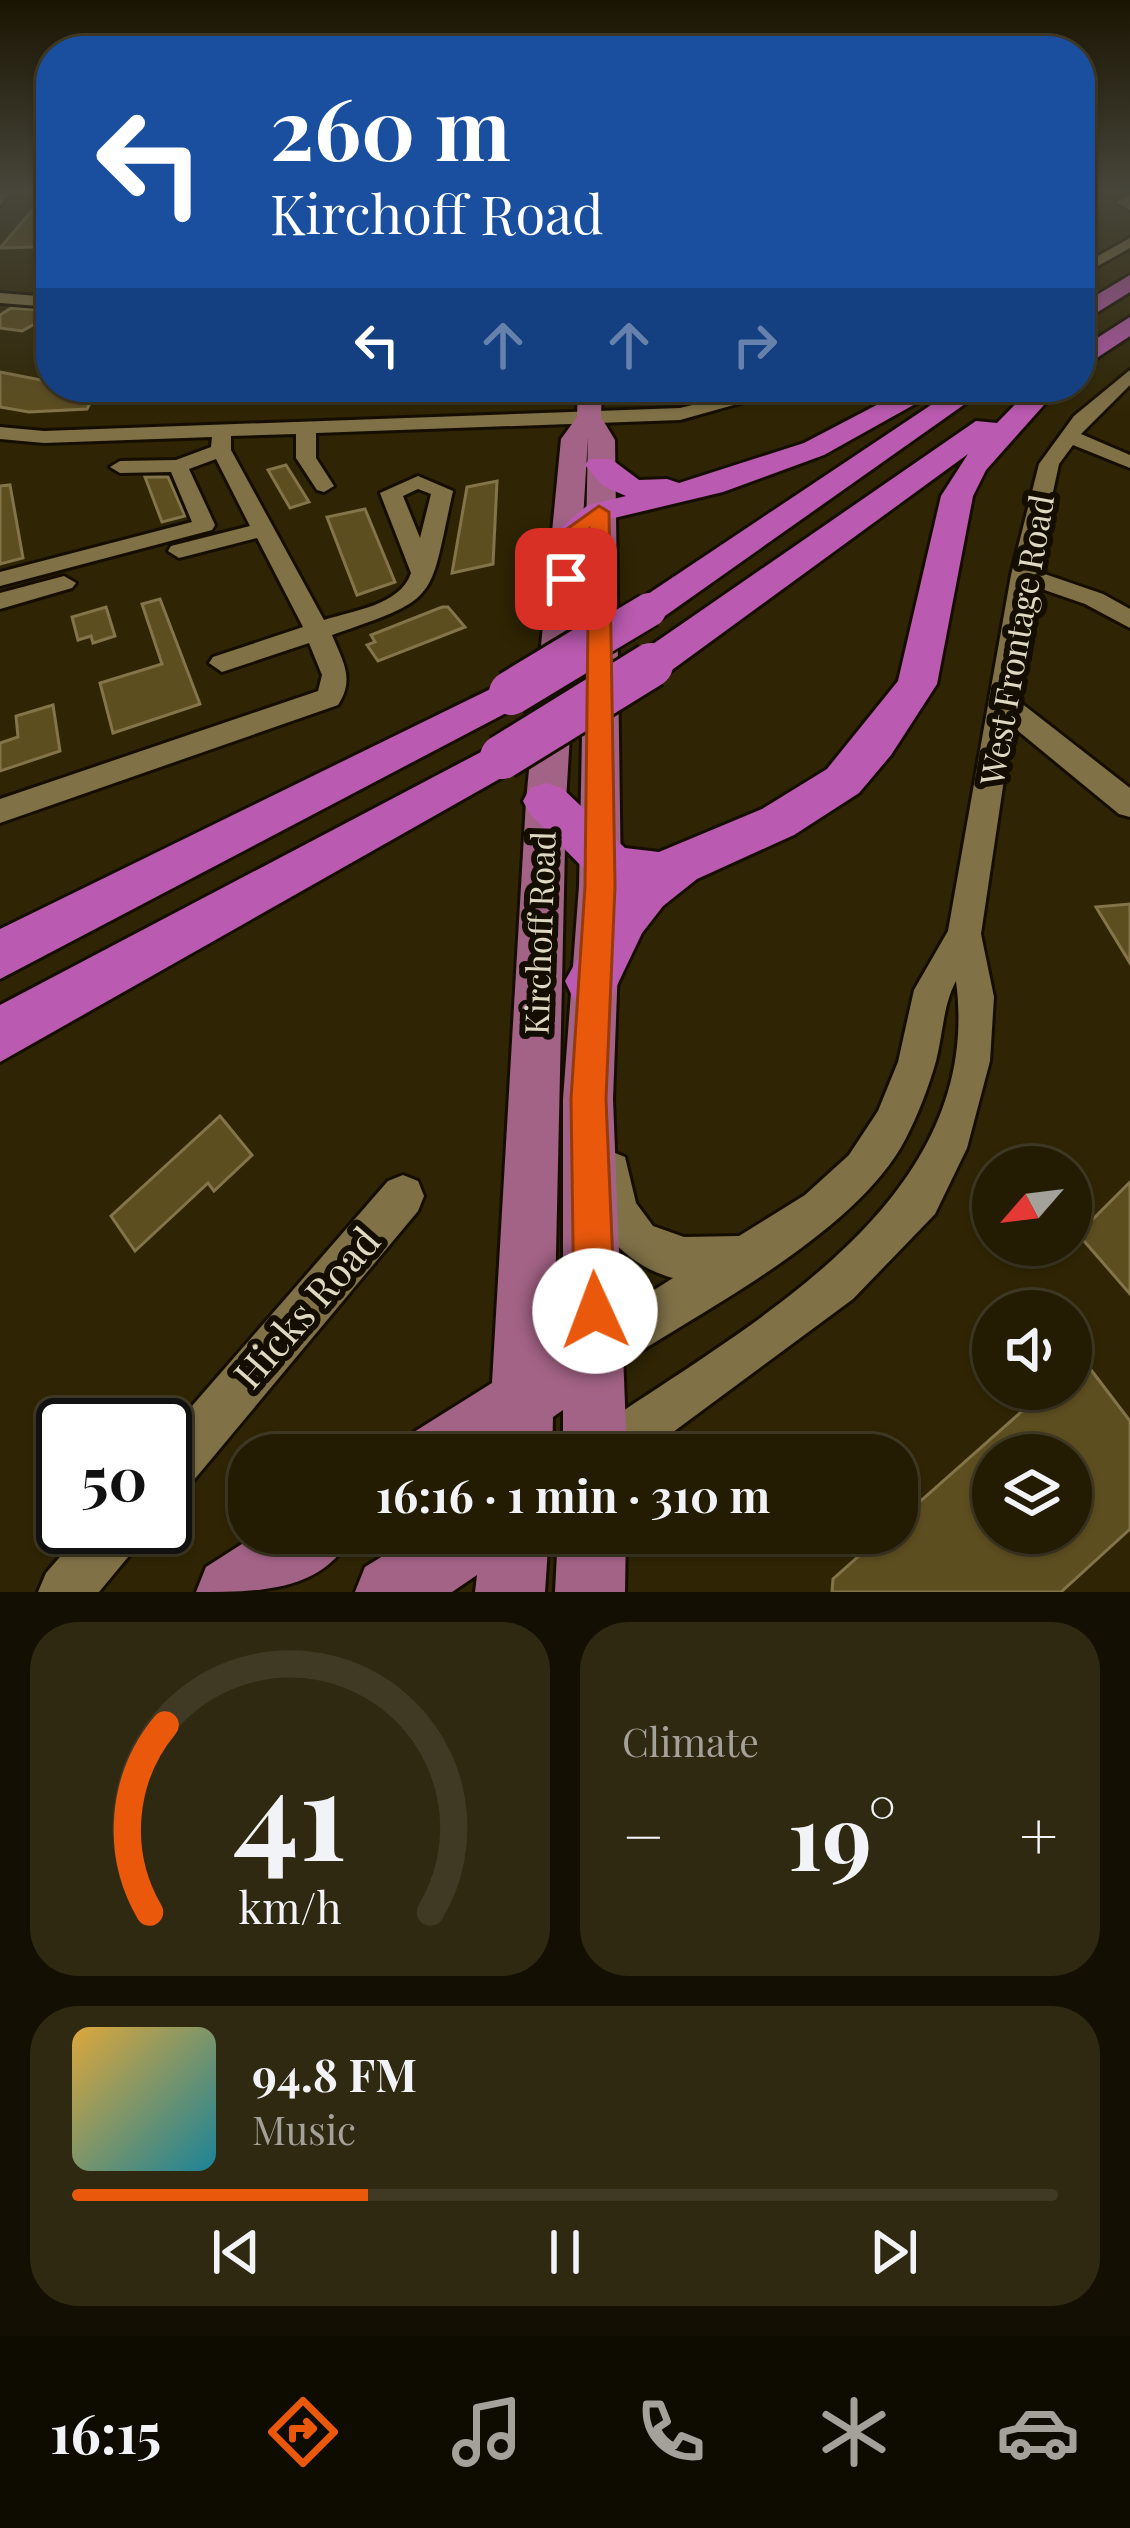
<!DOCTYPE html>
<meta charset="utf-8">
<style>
:root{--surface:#231c03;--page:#2f2912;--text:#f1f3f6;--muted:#a3a19a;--line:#403a25;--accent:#ea580c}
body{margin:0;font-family:"Playfair Display",serif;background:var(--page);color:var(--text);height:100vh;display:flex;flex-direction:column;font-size:45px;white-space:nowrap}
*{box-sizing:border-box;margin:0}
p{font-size:39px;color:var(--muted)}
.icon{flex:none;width:66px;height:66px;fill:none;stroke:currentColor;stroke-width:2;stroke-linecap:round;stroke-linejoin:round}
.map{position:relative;height:1592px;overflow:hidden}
.sheet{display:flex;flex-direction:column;gap:30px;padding:30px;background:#130f02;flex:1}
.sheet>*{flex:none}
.guide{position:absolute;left:36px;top:36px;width:1059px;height:366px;border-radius:48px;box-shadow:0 3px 9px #0004,0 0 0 3px var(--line);background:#1a4fa0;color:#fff;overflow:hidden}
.needle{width:78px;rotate:242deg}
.buttons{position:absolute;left:972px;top:1146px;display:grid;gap:24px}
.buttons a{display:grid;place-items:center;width:120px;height:120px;border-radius:50%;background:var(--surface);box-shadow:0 3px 9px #0004,0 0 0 3px var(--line);font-size:60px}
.speed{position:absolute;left:36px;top:1398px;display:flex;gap:24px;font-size:60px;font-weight:700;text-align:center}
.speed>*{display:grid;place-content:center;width:156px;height:156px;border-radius:50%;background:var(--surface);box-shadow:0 3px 9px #0004,0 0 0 3px var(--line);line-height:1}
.speed .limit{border:6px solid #111;border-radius:18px;background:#fff;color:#111}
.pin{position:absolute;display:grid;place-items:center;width:102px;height:102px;color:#fff;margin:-51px;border-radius:24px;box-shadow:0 6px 18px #0006}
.me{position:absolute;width:132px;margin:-66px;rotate:358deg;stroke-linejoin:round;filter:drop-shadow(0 0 9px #0008)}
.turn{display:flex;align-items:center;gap:42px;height:252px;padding:0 36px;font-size:54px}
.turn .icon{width:156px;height:156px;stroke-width:2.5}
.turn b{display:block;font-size:84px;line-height:102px}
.lanes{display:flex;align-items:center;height:114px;padding:0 36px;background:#0003;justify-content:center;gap:60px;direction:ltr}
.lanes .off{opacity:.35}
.big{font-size:90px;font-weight:700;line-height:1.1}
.sheet .card{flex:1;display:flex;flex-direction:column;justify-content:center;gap:18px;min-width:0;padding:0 42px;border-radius:48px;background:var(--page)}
.sheet .dial{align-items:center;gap:0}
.dial svg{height:312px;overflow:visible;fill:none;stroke:var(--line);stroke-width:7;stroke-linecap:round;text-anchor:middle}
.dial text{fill:var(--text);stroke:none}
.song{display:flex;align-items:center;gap:36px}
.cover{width:144px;height:144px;border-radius:18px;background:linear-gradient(135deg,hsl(40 70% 55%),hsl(190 70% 35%))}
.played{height:12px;border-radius:6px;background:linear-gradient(90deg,var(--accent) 30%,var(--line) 30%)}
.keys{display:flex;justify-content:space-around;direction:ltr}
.heat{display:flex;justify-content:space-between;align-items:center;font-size:66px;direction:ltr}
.sheet .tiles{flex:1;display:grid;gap:30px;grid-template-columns:1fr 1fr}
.card:last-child{grid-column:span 2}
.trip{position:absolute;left:228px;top:1434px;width:690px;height:120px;border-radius:48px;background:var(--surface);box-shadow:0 3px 9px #0004,0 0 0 3px var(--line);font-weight:700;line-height:120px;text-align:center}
.tab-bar{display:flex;height:192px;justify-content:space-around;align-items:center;background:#0e0b01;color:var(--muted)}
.tab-bar .icon{width:84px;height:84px}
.tab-bar .active{color:var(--accent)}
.tab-bar b{font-size:54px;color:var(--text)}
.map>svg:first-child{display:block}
.building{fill:#5d4e20;stroke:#837449;stroke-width:3;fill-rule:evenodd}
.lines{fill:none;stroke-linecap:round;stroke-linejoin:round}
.minor-casing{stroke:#150e00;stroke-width:6}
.major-casing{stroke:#150e00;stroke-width:6}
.highway-casing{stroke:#150e00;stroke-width:6}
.minor{fill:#807147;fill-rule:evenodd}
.major{fill:#a36386;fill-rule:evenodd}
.highway{fill:#ba5ab0;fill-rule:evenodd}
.highway-bridge-far1-casing{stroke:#150e00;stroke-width:39;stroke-linecap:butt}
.highway-bridge-casing{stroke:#150e00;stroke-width:50;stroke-linecap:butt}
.highway-bridge-far1{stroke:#ba5ab0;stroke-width:34}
.highway-bridge{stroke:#ba5ab0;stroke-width:44}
.route{fill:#ea580c;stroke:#983908;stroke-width:3}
.labels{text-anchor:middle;stroke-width:12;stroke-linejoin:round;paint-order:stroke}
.street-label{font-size:33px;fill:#e0d9c2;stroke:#140e01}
.near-street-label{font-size:39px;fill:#e0d9c2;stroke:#140e01}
</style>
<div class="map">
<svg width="1130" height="1592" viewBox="0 0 1130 1592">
<rect width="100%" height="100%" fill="#2f2504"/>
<g class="building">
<path d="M47,193H51V227L34,247L0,248Z"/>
<path d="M11,308L51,311V315L22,331L0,328V315Z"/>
<path d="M0,372L51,382V387H98L87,409L29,412L0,407Z"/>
<path d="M286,465L309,502L290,508L268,470Z"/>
<path d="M145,477H168L185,516L162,522Z"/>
<path d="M497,481L493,564L452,573L467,487Z"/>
<path d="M10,485L23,558L0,564V486Z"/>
<path d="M365,509L395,582L357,595L327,517Z"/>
<path d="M160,599L200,704L113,733L100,683L162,664L142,604Z"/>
<path d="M106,607L115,636L93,643L91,636L78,640L72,617Z"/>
<path d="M442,607H448L465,627L378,661L367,645L375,642L371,635Z"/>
<path d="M53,705L60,751L0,771V743L18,737L16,716Z"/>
<path d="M1130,904V963L1096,907Z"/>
<path d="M220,1116L252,1155L214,1191L208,1183L135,1251L111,1216Z"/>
<path d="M1130,1182V1294L1078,1234Z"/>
<path d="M1082,1358L1130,1421V1529L1061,1592H832L833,1579L885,1533H897V1522L1047,1389H1071V1368ZM993,1455H1071V1533H993Z"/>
</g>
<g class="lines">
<defs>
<g id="minor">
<path d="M0,193H10L0,205Z"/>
<path d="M1130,195V210L1116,202Z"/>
<path d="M1130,238V248L1080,276V266Z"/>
<path d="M0,293L51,297V307L0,303Z"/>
<path d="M1130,370V385L1081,434L1130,455V468L1073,445L1059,464L1036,571L1103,594L1130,609V628L1085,604L1033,586L1016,699L1130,788V817L1119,814L1012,726L981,934L994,997L990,1061L967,1148L935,1214L853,1299L642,1455H575L583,1438C738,1329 986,1208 956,981C943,1005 943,1034 936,1061C929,1086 918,1115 906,1138C858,1232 702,1311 612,1369L596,1376L580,1369L573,1353L580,1337L673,1278C623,1265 573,1213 595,1157L610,1151L625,1157L636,1203L653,1226L684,1237L739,1236L805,1195L849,1155L878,1111L898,1062L914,990L948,931L1011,575L1039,464L1074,416Z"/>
<path d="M767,387H798L680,420L316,433V458L334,486L324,492L317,490L296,458V434L231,436V450L324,620C352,611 401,605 411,573L380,493L418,476L453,491C428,602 442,597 332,635C343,662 355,679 338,705L0,823V799L318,691L322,675L309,643L222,672L209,663L213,657L303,627L257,538L179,558L168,551L171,546L250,526L216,459L189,469L215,525L212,530L0,586V572L192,522L171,472L120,473L110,467L120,461L176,460L211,447L212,437L44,443L0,439V427L44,431L680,408ZM418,489L431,494L420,538L403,496Z"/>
<path d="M64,576L76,583L72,588L0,609V593Z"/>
<path d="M403,1175L418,1181L424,1196L418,1211L183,1493L165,1500V1437L388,1181Z"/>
<path d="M86,1527H146L138,1545L99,1592H38L46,1573Z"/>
</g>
<g id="major">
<path d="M578,387H602L601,417L615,440L621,886L613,1099L627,1455H563V1410L553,1417L552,1455H405L414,1432L492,1383L526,801L561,439L577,417ZM588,437L579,886L563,1099V1339L554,1344L566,801Z"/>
<path d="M259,1533H353C324,1592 259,1592 196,1592L206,1567Z"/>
<path d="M420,1533H549L545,1592H475L477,1575L452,1592H355L365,1567Z"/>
<path d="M558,1533H626L625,1592H555Z"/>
</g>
<g id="highway">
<path d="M1130,275V292L1080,323V305Z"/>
<path d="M1130,317V336L1080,369V349Z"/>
<path d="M911,387L942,389L824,455L723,492L610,519L582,541H558L553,534L588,505L626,496L603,486L585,465L589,459H611L639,480L667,479L679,483L804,443Z"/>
<path d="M958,387H989L662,618H636L631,610L636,602Z"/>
<path d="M1032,387H1060L986,470L973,496L937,684L891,755L859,793L794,835L697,879L663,906L642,933L611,998L592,1006L573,998L565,981L617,888L596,881L530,814L523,801L530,788L546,783L562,788L625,848L659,852L762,809L827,769L898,681L941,496L968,454L665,675L651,678L637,675L631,665L637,655L976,421L997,423Z"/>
<path d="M511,679L525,683L531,693L525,703L0,979V929Z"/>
<path d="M502,741L517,745L524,757L517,769L0,1062V1005Z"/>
</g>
</defs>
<use href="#minor" class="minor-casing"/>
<use href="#major" class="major-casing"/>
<use href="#highway" class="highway-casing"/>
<use href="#minor" class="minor"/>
<use href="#major" class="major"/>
<use href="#highway" class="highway"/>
<defs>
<path id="highway-bridge-far1" d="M587,647L649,610"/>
<g id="highway-bridge">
<path d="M511,693L592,644"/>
<path d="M502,757L651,665"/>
</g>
</defs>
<use href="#highway-bridge-far1" class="highway-bridge-far1-casing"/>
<use href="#highway-bridge" class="highway-bridge-casing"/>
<use href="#highway-bridge-far1" class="highway-bridge-far1"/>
<use href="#highway-bridge" class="highway-bridge"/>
</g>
<linearGradient id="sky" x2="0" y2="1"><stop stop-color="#1a1402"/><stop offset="0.46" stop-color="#47463a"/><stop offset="1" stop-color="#47463a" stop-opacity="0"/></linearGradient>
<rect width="1130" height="416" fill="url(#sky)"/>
<path class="route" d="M599,506L609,512L615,886L606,1099L615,1311L609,1325L595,1331L580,1325L574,1311L571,1099L585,886L589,529L580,537L573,583L566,585L555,579L560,534Z"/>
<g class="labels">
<g class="street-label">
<text transform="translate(1017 640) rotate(-80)" y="12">West Frontage Road</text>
<text transform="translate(540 933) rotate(-88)" y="12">Kirchoff Road</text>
</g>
<g class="near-street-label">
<text transform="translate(307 1308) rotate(-49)" y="14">Hicks Road</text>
</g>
</g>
</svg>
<div class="buttons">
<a><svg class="needle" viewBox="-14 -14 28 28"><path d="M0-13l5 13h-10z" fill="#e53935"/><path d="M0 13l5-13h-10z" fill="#a3a19a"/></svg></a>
<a><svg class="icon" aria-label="sound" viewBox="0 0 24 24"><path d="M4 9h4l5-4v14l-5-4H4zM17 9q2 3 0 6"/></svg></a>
<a><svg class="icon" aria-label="layers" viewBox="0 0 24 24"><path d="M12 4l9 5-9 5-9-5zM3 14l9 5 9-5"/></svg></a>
</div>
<div class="speed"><div class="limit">50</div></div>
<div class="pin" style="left:566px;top:579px;background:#d93025"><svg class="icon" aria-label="arrive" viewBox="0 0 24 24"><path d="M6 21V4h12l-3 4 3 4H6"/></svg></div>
<svg class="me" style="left:595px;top:1311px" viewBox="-20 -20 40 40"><circle r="19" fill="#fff"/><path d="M0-13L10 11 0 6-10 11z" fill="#ea580c"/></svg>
<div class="trip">16:16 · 1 min · 310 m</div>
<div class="guide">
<div class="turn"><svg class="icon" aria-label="left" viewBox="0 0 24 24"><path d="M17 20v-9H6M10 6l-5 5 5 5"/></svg><div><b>260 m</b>Kirchoff Road</div></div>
<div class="lanes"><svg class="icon" aria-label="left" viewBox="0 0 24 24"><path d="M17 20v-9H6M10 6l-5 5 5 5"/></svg><svg class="icon off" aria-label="ahead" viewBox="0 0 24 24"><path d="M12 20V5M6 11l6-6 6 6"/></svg><svg class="icon off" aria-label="ahead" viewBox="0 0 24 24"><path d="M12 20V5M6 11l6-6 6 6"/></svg><svg class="icon off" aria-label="right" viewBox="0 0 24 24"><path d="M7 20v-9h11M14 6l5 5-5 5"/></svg></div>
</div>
</div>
<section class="sheet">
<div class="tiles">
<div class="card dial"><svg viewBox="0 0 100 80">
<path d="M14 69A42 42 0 1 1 86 69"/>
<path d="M14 69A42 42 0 0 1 18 21" stroke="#ea580c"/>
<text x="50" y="56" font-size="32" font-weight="700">41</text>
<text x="50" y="72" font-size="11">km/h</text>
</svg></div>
<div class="card"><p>Climate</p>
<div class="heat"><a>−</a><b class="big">19°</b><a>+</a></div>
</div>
<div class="card">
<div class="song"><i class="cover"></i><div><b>94.8 FM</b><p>Music</p></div></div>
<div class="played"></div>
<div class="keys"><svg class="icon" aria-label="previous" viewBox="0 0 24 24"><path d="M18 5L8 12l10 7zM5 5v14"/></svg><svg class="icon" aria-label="pause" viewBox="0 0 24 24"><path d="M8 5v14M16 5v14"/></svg><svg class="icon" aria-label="next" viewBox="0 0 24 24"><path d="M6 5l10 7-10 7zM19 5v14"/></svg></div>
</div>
</div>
</section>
<nav class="tab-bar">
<b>16:15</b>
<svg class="icon active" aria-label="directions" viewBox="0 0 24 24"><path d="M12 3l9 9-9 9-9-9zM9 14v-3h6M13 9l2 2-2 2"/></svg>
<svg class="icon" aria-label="music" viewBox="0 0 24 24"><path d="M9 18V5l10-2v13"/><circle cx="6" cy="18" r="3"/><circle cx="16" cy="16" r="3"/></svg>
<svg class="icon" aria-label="phone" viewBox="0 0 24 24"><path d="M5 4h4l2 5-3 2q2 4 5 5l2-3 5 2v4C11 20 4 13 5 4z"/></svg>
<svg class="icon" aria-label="climate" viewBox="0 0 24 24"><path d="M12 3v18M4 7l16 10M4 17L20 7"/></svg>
<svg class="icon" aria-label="car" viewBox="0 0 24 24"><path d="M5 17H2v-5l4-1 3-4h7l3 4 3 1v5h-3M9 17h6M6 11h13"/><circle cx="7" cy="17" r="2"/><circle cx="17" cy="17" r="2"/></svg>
</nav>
